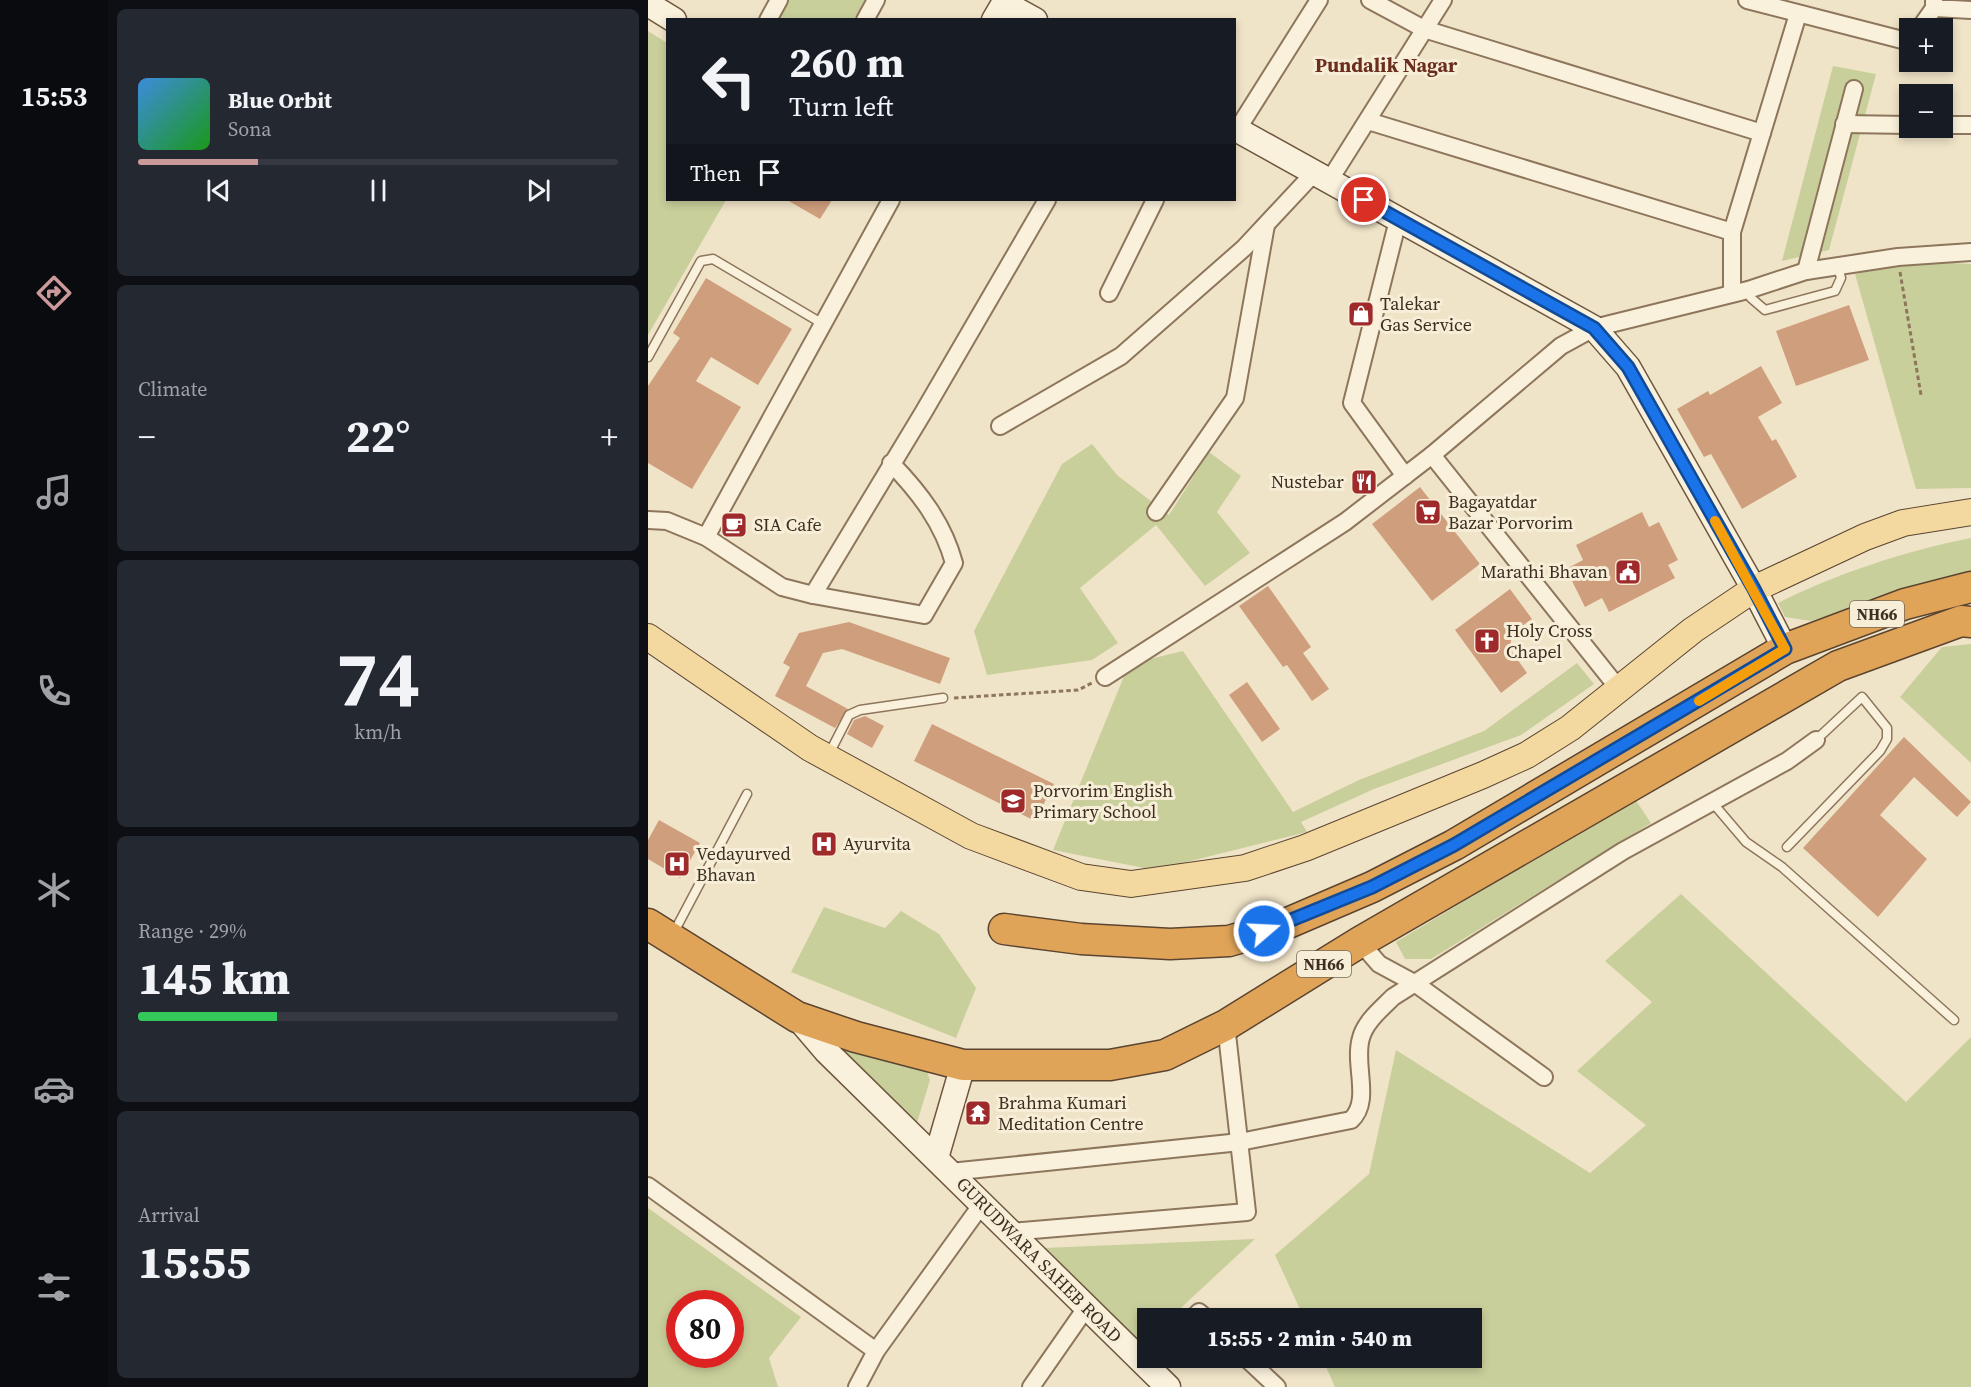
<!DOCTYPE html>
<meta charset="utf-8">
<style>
:root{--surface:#171b24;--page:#242831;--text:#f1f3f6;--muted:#9ea1a6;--line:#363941;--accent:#cc999b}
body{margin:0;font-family:"Source Serif 4",serif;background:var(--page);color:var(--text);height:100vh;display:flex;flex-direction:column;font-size:22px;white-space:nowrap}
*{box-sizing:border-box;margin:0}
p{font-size:20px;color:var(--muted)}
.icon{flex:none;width:33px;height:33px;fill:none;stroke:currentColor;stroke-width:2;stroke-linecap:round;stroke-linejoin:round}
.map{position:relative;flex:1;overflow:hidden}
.sheet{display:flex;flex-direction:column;gap:9px;padding:9px;background:#0d0f14;width:540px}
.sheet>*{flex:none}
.guide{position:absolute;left:18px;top:18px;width:570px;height:183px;border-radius:0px;box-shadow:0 3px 9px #0003;background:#171b24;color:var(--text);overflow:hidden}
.tools{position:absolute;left:1251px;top:18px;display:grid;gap:12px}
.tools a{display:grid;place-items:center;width:54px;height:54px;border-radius:0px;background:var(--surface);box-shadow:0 3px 9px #0003;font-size:30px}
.speed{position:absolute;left:18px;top:1290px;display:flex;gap:12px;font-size:30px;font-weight:700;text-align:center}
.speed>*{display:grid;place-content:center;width:78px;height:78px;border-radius:50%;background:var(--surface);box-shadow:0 3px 9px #0003;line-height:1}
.speed .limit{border:9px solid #d22;background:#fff;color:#111}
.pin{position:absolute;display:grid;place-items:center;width:51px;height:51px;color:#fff;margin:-26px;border:3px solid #fff;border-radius:50%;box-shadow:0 2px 6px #0007}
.me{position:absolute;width:66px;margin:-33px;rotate:71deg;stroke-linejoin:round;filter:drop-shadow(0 0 4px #0008)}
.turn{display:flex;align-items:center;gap:21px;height:126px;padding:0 24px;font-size:27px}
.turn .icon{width:78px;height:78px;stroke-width:2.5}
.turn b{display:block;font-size:42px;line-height:51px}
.then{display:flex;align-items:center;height:57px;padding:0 24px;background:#0003;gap:12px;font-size:22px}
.big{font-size:45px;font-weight:800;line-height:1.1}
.sheet .widget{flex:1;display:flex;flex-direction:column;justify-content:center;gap:9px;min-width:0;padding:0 21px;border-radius:9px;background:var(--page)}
.sheet .dial{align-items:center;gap:0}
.dial b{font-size:78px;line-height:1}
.song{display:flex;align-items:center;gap:18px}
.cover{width:72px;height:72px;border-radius:9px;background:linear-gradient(135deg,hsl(210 70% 55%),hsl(120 70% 35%))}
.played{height:6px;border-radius:3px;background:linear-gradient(90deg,var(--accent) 25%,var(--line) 25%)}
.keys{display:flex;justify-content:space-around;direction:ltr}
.heat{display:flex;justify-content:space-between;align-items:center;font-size:33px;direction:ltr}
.charge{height:9px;border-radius:4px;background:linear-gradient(90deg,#34c759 29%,var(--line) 0)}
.trip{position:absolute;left:489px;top:1308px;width:345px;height:60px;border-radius:0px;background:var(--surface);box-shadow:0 3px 9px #0003;font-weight:800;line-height:60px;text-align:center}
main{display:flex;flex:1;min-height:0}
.tab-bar{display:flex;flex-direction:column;width:108px;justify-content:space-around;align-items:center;background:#090b0e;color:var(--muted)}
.tab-bar .icon{width:42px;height:42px}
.tab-bar .current{color:var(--accent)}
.tab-bar b{font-size:27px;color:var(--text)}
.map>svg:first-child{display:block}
.green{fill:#c9cf9b;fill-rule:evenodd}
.building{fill:#cf9f7d}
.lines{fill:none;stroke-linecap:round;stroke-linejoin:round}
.lane-casing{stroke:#8d765c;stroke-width:11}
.street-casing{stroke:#8d765c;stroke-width:20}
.secondary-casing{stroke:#6f573f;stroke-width:27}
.primary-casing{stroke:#5b4430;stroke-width:28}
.highway-casing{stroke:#5b4430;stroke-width:33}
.path{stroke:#8d765c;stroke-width:3;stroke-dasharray:4.5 3;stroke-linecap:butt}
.lane{stroke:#faf1dc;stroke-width:8}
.street{stroke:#faf1dc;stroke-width:16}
.secondary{stroke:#faf1dc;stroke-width:24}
.primary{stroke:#f3d9a0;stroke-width:26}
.highway{stroke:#e0a458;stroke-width:30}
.route-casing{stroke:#114b97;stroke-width:15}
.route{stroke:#1a73e8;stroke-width:10}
.slow{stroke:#f59e0b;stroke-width:10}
.labels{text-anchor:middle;stroke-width:6;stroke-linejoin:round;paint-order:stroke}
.shield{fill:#f7eed8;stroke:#756857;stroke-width:1.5}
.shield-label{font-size:16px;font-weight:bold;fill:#3d2e20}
.poi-label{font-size:18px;fill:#3d2e20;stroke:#f7eed8;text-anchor:start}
.street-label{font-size:18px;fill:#3d2e20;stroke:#f7eed8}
.neighbourhood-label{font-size:20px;font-weight:bold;fill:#6b2e1e;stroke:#f7eed8}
</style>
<main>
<nav class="tab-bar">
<b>15:53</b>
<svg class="icon current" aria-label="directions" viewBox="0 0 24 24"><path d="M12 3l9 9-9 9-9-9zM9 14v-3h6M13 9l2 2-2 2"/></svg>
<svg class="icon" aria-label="music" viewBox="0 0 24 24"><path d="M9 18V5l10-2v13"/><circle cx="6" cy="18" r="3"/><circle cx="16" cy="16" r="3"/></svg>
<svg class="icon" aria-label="phone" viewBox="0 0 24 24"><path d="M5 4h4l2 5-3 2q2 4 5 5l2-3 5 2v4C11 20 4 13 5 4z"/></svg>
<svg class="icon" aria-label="climate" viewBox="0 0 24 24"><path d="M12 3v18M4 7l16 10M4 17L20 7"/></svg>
<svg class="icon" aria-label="car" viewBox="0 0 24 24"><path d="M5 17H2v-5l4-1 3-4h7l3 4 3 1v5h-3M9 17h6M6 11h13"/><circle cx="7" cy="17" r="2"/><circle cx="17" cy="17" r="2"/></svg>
<svg class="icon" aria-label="filters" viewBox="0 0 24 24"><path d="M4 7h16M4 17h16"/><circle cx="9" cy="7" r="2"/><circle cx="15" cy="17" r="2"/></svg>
</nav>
<section class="sheet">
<div class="widget">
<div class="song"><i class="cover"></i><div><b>Blue Orbit</b><p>Sona</p></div></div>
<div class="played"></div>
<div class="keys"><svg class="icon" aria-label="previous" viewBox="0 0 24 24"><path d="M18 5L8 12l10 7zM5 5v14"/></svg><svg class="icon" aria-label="pause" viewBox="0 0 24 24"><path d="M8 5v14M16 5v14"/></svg><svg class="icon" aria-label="next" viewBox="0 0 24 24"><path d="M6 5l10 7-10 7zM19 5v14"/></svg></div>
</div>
<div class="widget"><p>Climate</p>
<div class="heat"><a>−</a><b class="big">22°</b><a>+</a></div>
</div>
<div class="widget dial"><b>74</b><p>km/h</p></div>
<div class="widget"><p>Range · 29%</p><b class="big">145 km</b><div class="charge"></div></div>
<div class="widget"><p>Arrival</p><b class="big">15:55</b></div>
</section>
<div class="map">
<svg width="1323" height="1387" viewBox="0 0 1323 1387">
<rect width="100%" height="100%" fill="#f0e4c8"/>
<g class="green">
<path d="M139,0H217L206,19L128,20Z"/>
<path d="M0,31L19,43L20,200H78L0,335Z"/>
<path d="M1185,66L1228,74L1181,250L1134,261Z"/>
<path d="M1304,263L1323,264V488L1268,489L1207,274L1246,265Z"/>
<path d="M444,444L469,475L521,515L561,452L593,476L569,512L602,553L557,586L508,525L432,588L470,643L444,660L339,675L326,631L414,464Z"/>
<path d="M1323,538V571L1163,621L1137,617L1130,603C1187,574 1260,550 1323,538Z"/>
<path d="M1323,644V763L1252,697L1294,647Z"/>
<path d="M535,651L645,812L711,780L836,731L929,663L946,684L873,735L726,789L653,822L659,832L506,870L405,850L481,664Z"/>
<path d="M987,799L1003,823L783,959H757L748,942Z"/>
<path d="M1033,894L1258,1102L1323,1037V1387H687L674,1358H824V1318H656L627,1255L721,1174L748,1050L942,1173L998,1125L929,1071L1004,1002L957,961Z"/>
<path d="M176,907L237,928L253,911L291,934L328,988L308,1038L143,972Z"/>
<path d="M195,1042L278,1069L282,1080L268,1126L189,1053Z"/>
<path d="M0,1208L153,1317L121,1358L130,1387H0ZM32,1304H82V1354H32Z"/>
<path d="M607,1239L522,1318H500L499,1340L495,1344L396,1248Z"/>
</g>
<g class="building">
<path d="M139,200H184L172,219Z"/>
<path d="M58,278L144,329L110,385L63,357L48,381L93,407L44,489L0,463V386L32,338L25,333Z"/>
<path d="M1201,305L1221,360L1148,386L1128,331Z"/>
<path d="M1113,366L1134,403L1110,417L1124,441L1128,439L1149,477L1094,509L1063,454L1056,457L1029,409L1060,391L1062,395Z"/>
<path d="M772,487L832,564L784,601L724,524Z"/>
<path d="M994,512L1001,527L1011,522L1030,560L1020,565L1027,578L961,612L954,598L937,607L918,569L935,560L928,545Z"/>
<path d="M620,586L663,647L655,653L681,689L664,701L639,665L635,667L591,606Z"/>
<path d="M862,589L884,619L864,633L862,649L879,673L853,693L807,630Z"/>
<path d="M201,622L302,658L292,684L194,649L175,653L158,686L200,709L187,728L127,696L142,667L135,663L151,633Z"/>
<path d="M599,682L632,729L614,742L581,695Z"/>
<path d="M217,716L236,726L224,748L199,734L206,720Z"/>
<path d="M284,724L406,784L387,821L266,761Z"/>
<path d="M1256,737L1323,802L1309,817L1266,777L1232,815L1279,859L1230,917L1155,848Z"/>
<path d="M11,820L52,843L32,878L0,859V840Z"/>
</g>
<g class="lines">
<defs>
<g id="lane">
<path d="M1100,290L1103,298L1117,310L1187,291L1193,278L1190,267"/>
<path d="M0,357L53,261L65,259L175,324"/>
<path d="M181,754L201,715L212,710L295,698"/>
<path d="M1064,802L1098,842L1134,867L1306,1020"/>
<path d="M1139,847L1232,751L1239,739V728L1214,697L1168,740"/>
<path d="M25,934L99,794"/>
</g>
<g id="street">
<path d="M722,0L776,29L1114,133"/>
<path d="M1099,0L1262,42"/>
<path d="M1286,0V8L1323,10"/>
<path d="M120,20L131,0"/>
<path d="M217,20L228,0"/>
<path d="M1272,28L1286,8"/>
<path d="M720,121L1084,232"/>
<path d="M1196,124L1262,125"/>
<path d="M1294,125H1323"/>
<path d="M589,130L671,0"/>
<path d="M681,181L795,0"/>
<path d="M750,220L704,403L757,476"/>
<path d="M1158,271L1206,89"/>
<path d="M461,293L507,200"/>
<path d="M1084,293V232L1150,14"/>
<path d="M352,426L473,356L596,248L666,173"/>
<path d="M784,455L971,689"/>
<path d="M508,512L587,398L618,225"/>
<path d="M0,520L19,521L58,537L243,200"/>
<path d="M58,537L134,587L165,595L275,413L399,200"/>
<path d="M165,595L276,615L306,563C295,523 272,493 243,463"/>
<path d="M457,677L697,522L784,455L913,346L946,328L1100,290L1158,271L1250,257L1323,252"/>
<path d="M712,942L731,964L768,984L896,1077"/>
<path d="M302,1172L592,1142L703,1120C724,1101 705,1064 713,1038C717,1022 733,1009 745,997L975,851L1139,761L1168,740"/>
<path d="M0,1186L228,1351"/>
<path d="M362,1232L599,1212L578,1025"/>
<path d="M545,1318L551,1312L558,1318"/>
<path d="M598,1358L629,1387"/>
<path d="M209,1387L228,1351L334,1204"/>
<path d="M383,1387L438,1308"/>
</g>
<g id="secondary">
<path d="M0,4L26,20"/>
<path d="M346,20L356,3L387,20"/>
<path d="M586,128L946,328L980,367L1106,589L1137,649"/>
<path d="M149,1017L178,1051L520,1387"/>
<path d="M288,1158L315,1065"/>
</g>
<path id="primary" d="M0,637L162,748L323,836L433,877L483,884L597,868L657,848L835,775L879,755L922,728L1045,630L1106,589L1217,537L1255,523L1323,512"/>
<g id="highway">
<path d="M0,924L149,1017L208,1037L315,1065H462L517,1055L578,1025L712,942L1190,666L1313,621L1323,622"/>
<path d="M356,929L433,939L522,944L581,941L633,926L724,887L806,845L1137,649L1257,604L1323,587"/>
</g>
</defs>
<use href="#lane" class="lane-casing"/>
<use href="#street" class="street-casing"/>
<use href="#secondary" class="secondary-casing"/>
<use href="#primary" class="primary-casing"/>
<use href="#highway" class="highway-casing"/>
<g class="path">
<path d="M1252,272L1273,395"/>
<path d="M306,698L430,690L444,683"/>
</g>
<use href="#lane" class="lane"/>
<use href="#street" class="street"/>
<use href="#secondary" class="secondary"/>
<use href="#primary" class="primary"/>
<use href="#highway" class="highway"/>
</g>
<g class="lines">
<defs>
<path id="route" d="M616,931L724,887L806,845L1137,649L1106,589L980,367L946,328L716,200"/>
</defs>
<use href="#route" class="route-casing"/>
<use href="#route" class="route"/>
<path class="slow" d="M1051,701L1137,649L1067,521"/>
</g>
<defs>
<symbol id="shop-square" viewBox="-11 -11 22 22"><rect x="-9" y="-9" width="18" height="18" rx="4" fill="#9e2a2b" stroke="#f7eed8"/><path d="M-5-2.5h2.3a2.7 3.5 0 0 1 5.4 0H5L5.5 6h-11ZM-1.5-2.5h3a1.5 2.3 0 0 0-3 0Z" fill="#fff"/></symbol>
<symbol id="restaurant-square" viewBox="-11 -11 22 22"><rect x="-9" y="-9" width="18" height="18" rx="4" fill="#9e2a2b" stroke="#f7eed8"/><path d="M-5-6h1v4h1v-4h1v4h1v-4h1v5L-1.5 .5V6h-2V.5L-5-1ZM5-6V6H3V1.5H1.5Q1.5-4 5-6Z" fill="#fff"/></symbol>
<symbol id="supermarket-square" viewBox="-11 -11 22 22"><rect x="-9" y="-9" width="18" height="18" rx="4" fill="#9e2a2b" stroke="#f7eed8"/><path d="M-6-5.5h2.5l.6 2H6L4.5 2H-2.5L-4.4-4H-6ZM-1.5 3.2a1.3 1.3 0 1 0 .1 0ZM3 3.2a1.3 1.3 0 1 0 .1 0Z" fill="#fff"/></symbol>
<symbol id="cafe-square" viewBox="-11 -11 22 22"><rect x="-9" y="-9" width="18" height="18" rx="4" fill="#9e2a2b" stroke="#f7eed8"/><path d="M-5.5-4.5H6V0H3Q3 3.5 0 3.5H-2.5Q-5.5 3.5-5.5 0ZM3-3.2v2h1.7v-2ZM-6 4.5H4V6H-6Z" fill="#fff"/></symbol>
<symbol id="civic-square" viewBox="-11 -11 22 22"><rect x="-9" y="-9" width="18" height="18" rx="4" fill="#9e2a2b" stroke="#f7eed8"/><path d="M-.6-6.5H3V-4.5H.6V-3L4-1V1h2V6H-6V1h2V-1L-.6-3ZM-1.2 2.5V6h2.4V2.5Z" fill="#fff"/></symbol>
<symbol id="church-square" viewBox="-11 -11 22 22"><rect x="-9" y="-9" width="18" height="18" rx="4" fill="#9e2a2b" stroke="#f7eed8"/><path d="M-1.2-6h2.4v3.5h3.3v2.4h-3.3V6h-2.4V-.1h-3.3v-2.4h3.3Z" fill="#fff"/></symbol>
<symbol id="school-square" viewBox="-11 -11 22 22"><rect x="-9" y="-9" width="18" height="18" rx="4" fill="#9e2a2b" stroke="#f7eed8"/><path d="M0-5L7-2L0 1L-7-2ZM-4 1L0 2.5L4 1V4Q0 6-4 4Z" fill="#fff"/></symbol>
<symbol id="hospital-square" viewBox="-11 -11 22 22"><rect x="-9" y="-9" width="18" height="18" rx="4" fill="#9e2a2b" stroke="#f7eed8"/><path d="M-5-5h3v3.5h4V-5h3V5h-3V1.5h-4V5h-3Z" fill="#fff"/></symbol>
<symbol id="temple-square" viewBox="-11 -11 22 22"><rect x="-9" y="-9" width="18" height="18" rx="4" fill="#9e2a2b" stroke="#f7eed8"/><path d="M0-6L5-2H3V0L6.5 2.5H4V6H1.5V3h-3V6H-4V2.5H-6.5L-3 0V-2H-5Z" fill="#fff"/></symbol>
</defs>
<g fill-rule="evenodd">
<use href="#shop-square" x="698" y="299" width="30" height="30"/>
<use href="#restaurant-square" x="701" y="467" width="30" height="30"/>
<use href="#supermarket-square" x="765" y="497" width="30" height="30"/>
<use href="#cafe-square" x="71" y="510" width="30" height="30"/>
<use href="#civic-square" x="965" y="557" width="30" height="30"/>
<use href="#church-square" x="824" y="626" width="30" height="30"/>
<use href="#school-square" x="350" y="786" width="30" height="30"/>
<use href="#hospital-square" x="161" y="829" width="30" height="30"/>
<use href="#hospital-square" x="14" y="849" width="30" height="30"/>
<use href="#temple-square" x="315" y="1098" width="30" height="30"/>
</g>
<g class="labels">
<g class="shield">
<rect x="1202" y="601" width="54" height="26" rx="4.5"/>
<rect x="649" y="951" width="54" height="26" rx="4.5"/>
</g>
<g class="shield-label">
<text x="1229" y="620">NH66</text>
<text x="676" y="970">NH66</text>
</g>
<g class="poi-label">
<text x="732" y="310">Talekar<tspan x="732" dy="21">Gas Service</tspan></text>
<text x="696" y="488" text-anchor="end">Nustebar</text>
<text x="800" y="508">Bagayatdar<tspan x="800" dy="21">Bazar Porvorim</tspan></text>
<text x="106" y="531">SIA Cafe</text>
<text x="960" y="578" text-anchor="end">Marathi Bhavan</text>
<text x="858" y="637">Holy Cross<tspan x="858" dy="21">Chapel</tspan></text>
<text x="385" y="797">Porvorim English<tspan x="385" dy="21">Primary School</tspan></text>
<text x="195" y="850">Ayurvita</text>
<text x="48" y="860">Vedayurved<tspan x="48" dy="21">Bhavan</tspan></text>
<text x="350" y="1109">Brahma Kumari<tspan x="350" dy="21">Meditation Centre</tspan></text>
</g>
<g class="street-label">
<text transform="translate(391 1260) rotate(45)" y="6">GURUDWARA SAHEB ROAD</text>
</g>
<g class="neighbourhood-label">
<text x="738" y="72">Pundalik Nagar</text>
</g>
</g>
</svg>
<div class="tools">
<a>+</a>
<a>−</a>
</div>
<div class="speed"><div class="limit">80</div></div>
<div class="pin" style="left:716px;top:200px;background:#d93025"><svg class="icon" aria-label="arrive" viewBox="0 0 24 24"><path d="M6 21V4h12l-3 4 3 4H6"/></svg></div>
<svg class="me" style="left:616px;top:931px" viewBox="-20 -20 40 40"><circle r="17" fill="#1a73e8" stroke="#fff" stroke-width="3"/><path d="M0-11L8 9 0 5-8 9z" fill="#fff"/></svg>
<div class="trip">15:55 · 2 min · 540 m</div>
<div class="guide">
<div class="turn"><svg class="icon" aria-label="left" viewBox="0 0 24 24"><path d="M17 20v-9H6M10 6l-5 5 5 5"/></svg><div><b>260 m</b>Turn left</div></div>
<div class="then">Then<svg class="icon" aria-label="arrive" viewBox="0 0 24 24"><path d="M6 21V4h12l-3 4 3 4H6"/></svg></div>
</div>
</div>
</main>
